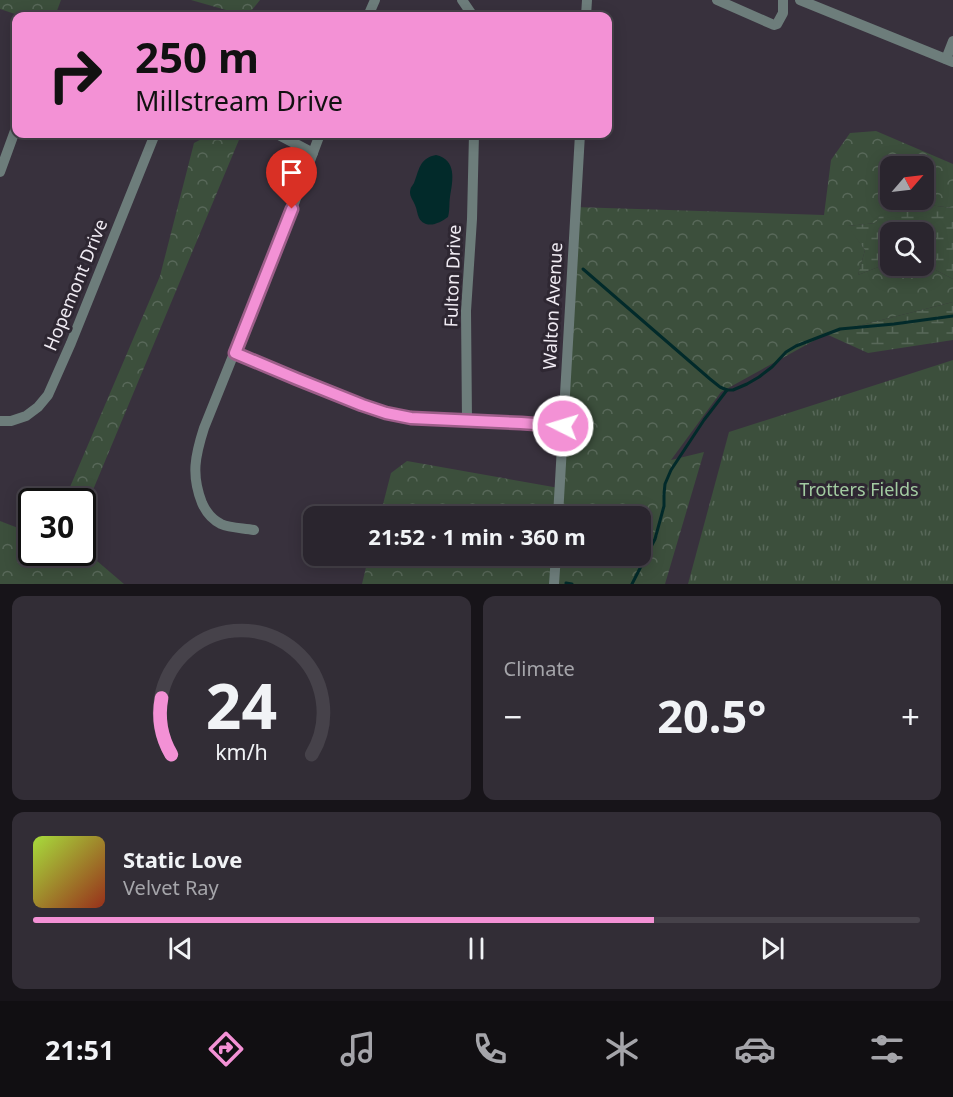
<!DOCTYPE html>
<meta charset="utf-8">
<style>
:root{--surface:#2a252e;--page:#322d36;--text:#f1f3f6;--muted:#a5a5aa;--line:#46424a;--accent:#f391d5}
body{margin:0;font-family:"Noto Sans",sans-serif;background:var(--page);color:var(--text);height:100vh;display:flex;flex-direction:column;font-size:22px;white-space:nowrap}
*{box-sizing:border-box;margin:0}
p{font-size:20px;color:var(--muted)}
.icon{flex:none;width:33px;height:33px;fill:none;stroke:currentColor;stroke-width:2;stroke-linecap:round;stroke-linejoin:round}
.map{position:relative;height:584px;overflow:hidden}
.side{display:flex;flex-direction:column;gap:12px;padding:12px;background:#171419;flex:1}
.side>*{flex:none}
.guide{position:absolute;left:12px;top:12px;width:600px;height:126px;border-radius:12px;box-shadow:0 3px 15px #0003,0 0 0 2px var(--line);background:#f391d5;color:#111;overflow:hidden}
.needle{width:39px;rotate:62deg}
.buttons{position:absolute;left:880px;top:156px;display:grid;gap:12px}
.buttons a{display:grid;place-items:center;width:54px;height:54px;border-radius:12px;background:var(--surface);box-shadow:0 3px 15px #0003,0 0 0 2px var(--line);font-size:30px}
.speed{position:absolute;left:18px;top:488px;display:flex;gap:12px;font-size:30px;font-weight:700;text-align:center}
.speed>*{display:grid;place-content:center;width:78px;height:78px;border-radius:50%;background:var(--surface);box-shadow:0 3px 15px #0003,0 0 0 2px var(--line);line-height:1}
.speed .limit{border:3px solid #111;border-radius:9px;background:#fff;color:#111}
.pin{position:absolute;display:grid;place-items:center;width:51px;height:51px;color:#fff;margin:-62px -26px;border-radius:50% 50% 50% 0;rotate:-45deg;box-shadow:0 0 6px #0007}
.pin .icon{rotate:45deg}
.me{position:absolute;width:66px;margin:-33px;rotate:275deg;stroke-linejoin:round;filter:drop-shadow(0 0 4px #0008)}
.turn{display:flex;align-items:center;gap:21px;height:126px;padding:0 24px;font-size:27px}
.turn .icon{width:78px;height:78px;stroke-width:2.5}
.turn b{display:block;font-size:42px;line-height:51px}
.big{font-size:45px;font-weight:700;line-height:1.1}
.side .widget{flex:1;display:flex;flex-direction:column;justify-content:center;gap:9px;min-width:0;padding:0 21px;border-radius:12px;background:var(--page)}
.side .dial{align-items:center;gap:0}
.dial svg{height:156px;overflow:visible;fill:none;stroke:var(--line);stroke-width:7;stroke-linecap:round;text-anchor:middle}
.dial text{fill:var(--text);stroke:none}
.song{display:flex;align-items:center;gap:18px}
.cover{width:72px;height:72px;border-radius:9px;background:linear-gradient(135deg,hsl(80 70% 55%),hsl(10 70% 35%))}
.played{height:6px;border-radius:3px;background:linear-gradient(90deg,var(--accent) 70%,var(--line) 70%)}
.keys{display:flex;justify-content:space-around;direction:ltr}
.heat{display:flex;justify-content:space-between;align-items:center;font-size:33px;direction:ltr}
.side .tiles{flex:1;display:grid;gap:12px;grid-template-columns:1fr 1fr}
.widget:last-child{grid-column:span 2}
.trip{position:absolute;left:303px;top:506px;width:348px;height:60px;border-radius:12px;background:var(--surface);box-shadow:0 3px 15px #0003,0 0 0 2px var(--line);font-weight:700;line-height:60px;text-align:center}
.tabs{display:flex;height:96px;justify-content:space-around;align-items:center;background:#110f12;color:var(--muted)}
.tabs .icon{width:42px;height:42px}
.tabs .active{color:var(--accent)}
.tabs b{font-size:27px;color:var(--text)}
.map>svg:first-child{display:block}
.forest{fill:url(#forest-crowns);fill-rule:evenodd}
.wetland{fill:url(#wetland-marsh)}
.park{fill:url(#park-tufts)}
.water{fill:#022a2a}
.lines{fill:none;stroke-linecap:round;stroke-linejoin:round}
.stream{stroke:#022a2a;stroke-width:3}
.minor{stroke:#6d7d7b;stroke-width:10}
.route-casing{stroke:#9e5e8a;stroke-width:15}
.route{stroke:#f391d5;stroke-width:10}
.labels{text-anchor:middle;stroke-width:6;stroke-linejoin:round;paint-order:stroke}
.street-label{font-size:18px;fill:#f0ebf3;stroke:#2e2732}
.park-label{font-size:18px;fill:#a2cba1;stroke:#2e2732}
</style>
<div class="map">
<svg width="953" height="584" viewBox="0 0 953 584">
<defs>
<pattern id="forest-crowns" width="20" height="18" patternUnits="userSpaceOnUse" patternTransform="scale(1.5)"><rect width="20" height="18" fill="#3c4f3c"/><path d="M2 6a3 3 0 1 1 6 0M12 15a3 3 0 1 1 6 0" fill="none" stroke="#586859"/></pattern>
<pattern id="wetland-marsh" width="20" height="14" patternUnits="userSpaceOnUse" patternTransform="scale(1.5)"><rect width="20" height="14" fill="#3c4f3c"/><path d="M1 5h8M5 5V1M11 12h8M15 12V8" fill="none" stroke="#586859"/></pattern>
<pattern id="park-tufts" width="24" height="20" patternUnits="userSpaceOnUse" patternTransform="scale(1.5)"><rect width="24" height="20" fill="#3c4f3c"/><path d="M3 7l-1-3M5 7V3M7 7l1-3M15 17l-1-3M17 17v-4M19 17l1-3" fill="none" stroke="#586859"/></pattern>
</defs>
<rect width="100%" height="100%" fill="#38313d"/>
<g class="forest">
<path d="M0,0H61L55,16H21L0,9Z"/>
<path d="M191,0H260L247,16Z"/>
<path d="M876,131L953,164V208L888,200L876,223L848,226L865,250L858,275L891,262V266H924V264L953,279V302L826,334L721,392L671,460L704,452L665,584H362L369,555H640V516H380L391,473L407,461L559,488L574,207L824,215L831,160L850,133ZM891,166H924V200H891Z"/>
<path d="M211,134H237L241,135L83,514L82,501H64L160,276L194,143Z"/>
<path d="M0,521L31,533L32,552H82L83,549L124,584H0Z"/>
</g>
<g class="wetland">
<path d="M887,200L953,208V279L924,264V232H891V262L858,275L865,250L847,226L876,223Z"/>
<path d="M953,302V340L868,353L826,334Z"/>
</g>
<path class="park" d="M953,360V584H688L729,432Z"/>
<path class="water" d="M436,155C457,160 453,180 450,197C449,203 450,210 448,217C440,223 426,230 419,218C417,214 417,209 415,205C413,200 410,197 410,192C411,186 411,188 414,183C419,171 419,158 436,155Z"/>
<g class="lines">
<g class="stream">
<path d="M583,269L710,379L720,387L727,390"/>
<path d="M566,583L572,584"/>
<path d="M632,584L655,539L664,506V494L665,484L671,470L704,420L727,390H733L747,384L759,377L772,367L786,352L796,346L840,329L894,324L953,316"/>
</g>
<g class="minor">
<path d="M462,0L473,16"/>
<path d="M717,0L774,25L777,24L783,13V0"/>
<path d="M800,0L953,62"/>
<path d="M368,16L375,0"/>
<path d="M586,16L587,0"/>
<path d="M946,59L953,41"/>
<path d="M277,134L313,153"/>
<path d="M0,172L16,128"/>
<path d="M235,353L362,405L386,413L411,418L521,422L563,426"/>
<path d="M0,421H11L26,416L38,407L48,395L71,343L155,134"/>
<path d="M467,421L466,311L472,219L474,134"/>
<path d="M558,516L580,134"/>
<path d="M254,530C243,528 230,528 221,524C211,519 206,512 202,503C191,475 195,456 204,428L292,209L320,134"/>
<path d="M554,584L556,555"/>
</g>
</g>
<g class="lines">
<defs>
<path id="route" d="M292,209L235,353L297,379L362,405L386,413L411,418L521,423L563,426"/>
</defs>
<use href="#route" class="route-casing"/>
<use href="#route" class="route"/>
</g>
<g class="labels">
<g class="street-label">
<text transform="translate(453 276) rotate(-88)" y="6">Fulton Drive</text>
<text transform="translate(76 285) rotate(-68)" y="6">Hopemont Drive</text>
<text transform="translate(553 306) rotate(-87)" y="6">Walton Avenue</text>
</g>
<g class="park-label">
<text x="859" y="496">Trotters Fields</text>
</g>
</g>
</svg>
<div class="buttons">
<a><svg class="needle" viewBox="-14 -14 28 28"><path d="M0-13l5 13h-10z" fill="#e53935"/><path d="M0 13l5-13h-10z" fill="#a5a5aa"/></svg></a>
<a><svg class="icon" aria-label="search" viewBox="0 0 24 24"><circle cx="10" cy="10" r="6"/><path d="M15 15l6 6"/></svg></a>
</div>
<div class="speed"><div class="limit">30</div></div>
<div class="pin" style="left:292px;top:209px;background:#d93025"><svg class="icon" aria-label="arrive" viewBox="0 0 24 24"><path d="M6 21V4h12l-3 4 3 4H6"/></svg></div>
<svg class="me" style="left:563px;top:426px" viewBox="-20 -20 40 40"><circle r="17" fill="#f391d5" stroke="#fff" stroke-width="3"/><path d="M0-11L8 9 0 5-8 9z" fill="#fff"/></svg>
<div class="trip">21:52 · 1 min · 360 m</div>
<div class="guide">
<div class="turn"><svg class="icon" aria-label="right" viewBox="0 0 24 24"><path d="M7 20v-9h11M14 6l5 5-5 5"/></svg><div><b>250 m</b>Millstream Drive</div></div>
</div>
</div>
<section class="side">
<div class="tiles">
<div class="widget dial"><svg viewBox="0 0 100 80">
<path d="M14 69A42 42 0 1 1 86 69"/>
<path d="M14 69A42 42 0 0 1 9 40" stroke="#f391d5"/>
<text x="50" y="56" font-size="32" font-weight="700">24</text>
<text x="50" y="72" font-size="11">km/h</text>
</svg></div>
<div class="widget"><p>Climate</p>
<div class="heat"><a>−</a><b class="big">20.5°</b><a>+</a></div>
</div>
<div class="widget">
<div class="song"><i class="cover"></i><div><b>Static Love</b><p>Velvet Ray</p></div></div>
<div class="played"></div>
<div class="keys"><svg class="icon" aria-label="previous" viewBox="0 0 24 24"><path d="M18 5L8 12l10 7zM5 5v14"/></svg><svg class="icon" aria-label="pause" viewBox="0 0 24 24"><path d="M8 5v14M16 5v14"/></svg><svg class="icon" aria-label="next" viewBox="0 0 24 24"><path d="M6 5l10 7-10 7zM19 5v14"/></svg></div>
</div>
</div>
</section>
<nav class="tabs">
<b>21:51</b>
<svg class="icon active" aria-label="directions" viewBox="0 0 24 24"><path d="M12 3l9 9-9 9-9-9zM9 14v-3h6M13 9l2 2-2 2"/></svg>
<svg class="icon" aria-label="music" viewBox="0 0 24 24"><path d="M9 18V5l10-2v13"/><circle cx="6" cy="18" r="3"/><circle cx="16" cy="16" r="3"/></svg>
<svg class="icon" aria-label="phone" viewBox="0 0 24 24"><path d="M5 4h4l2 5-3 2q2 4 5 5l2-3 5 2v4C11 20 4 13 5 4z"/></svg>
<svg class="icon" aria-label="climate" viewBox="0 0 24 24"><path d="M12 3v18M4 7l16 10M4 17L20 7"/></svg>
<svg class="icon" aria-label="car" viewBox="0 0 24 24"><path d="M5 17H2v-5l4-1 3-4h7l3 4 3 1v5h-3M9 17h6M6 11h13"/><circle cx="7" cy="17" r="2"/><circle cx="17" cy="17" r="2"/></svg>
<svg class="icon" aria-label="filters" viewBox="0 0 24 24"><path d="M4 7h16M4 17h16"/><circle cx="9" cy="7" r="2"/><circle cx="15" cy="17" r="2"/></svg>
</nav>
